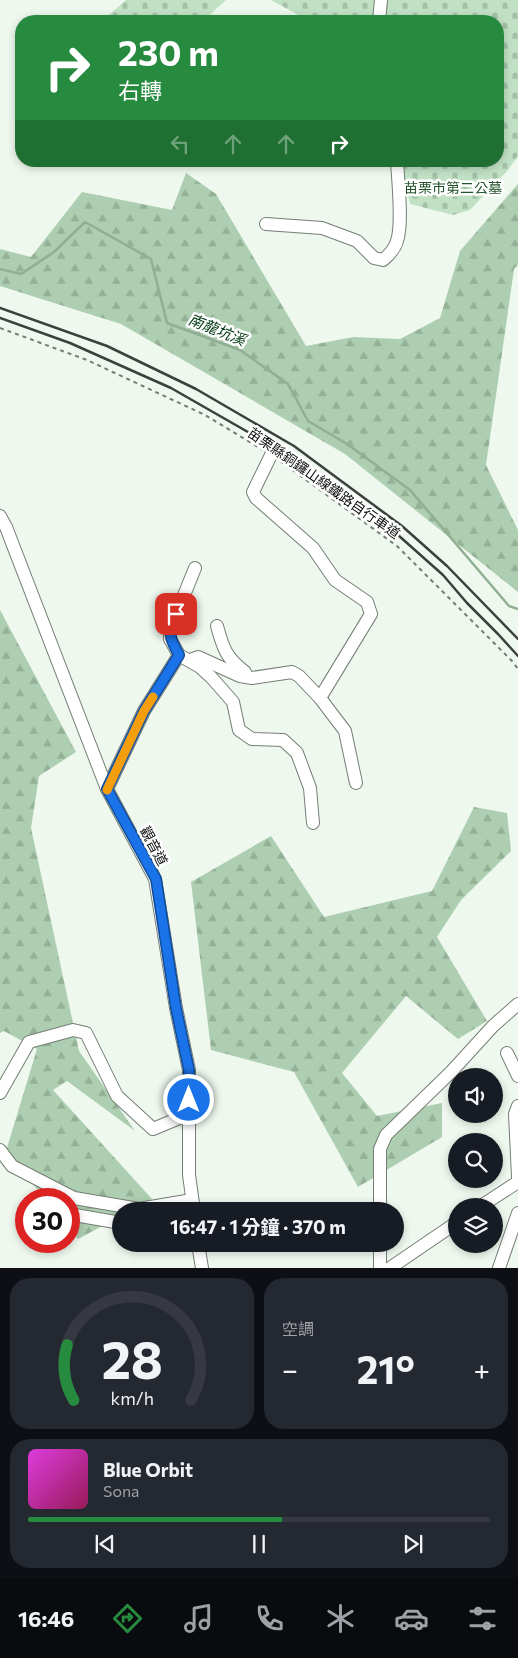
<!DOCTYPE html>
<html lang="zh-TW">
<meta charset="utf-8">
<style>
:root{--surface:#171b24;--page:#242831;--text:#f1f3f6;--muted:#9ea1a6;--line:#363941;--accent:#278b3f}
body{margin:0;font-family:Commissioner,"Noto Sans TC",sans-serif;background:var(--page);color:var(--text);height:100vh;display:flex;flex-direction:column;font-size:19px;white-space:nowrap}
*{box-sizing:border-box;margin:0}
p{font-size:16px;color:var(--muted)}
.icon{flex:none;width:28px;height:28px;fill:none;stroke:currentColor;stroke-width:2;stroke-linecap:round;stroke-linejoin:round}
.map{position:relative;height:1268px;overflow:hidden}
.panel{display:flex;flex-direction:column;gap:10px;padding:10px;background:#0d0f14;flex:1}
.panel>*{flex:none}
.hud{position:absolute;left:15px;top:15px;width:489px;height:152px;border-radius:20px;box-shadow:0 2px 8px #0003;background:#278b3f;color:#fff;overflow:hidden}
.fabs{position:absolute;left:448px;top:1068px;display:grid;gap:10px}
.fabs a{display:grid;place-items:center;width:55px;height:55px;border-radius:50%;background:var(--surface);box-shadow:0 2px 8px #0003;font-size:25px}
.speed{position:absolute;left:15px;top:1188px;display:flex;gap:10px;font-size:25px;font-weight:700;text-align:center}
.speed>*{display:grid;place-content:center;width:65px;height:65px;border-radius:50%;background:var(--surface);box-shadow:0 2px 8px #0003;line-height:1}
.speed .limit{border:8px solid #d22;background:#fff;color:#111}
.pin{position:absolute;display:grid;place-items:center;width:42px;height:42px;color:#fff;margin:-21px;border-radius:10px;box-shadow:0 2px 8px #0006}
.me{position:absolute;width:55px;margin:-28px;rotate:0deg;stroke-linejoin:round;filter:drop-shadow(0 0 4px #0008)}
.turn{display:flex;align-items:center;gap:18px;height:105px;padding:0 20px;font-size:22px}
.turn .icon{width:65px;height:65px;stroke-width:2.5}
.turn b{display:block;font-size:35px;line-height:42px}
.lanes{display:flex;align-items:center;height:48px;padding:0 20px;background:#0003;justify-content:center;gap:25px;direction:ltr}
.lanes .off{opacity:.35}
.big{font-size:38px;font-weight:700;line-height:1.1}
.panel .card{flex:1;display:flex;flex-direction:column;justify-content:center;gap:8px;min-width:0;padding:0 18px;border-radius:20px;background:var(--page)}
.panel .dial{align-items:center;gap:0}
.dial svg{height:130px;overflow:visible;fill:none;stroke:var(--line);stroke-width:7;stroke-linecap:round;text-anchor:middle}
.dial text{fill:var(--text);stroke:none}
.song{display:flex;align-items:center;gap:15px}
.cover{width:60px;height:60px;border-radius:8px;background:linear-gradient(135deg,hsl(300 70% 55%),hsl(330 70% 35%))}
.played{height:5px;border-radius:2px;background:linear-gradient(90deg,var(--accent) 55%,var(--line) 55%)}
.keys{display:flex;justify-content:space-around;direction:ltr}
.heat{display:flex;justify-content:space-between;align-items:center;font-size:28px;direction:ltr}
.panel .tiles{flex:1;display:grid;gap:10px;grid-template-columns:1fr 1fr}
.card:last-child{grid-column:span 2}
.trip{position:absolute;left:112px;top:1202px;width:292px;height:50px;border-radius:25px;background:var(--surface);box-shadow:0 2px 8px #0003;font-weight:700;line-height:50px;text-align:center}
.dock{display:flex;height:80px;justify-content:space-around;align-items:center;background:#090b0e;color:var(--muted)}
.dock .icon{width:35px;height:35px}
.dock .active{color:var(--accent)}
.dock b{font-size:22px;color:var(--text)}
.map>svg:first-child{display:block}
.forest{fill:url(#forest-firs)}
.cemetery{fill:url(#cemetery-stones)}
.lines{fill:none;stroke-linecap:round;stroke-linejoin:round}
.stream{stroke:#90af93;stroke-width:2.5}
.minor-casing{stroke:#757e75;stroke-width:14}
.path{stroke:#757c76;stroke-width:2;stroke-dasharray:4 4;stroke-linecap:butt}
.minor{stroke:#fff;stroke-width:12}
.rail{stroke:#3b403c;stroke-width:2.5}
.route-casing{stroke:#114b97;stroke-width:12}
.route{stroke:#1a73e8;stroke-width:9}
.slow{stroke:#f59e0b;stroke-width:9}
.labels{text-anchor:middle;stroke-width:5;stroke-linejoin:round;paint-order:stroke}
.park-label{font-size:14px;fill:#22522b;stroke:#fff}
.street-label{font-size:14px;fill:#0b0f0c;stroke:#fff}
.water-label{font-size:15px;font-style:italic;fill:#023711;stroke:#fff}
</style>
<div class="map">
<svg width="518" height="1268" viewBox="0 0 518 1268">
<defs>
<pattern id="forest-firs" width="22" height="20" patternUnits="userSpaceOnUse" patternTransform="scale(1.25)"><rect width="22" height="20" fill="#adceb0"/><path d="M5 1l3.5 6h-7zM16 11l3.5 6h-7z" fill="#94b096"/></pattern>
<pattern id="cemetery-stones" width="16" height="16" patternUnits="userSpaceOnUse" patternTransform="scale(1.25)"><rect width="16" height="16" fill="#c1e1c4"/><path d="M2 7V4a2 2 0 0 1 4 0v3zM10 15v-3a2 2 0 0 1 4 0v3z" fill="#a4c0a7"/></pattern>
</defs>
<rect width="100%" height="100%" fill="#eef8ee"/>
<g class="forest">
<path d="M186,173L216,194L306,346L353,337L400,339L440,318L460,251L518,184V265L514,269L486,465L518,530V592L345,454L121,324L0,286V249L31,257L82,192L172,210Z"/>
<path d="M0,610L76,752L39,776L31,828L79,1051L135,1131L67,1081L53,1090L152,1199L129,1211H121V1216L78,1239L69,1227V1199H45L6,1151L37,1049L4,1031L0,1033Z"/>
<path d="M474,807L507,813L511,851L461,900L437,937L487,1021L458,1039L406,996L342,1073L377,1116L442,1103V1137L358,1187L294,1072L211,1050L191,882L271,836L324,917L432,891Z"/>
</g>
<g class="cemetery">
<path d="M126,0H226L203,21H102Z"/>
<path d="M271,0H518V156L508,170L470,210L453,215L410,204L404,178L403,161H498V21H305L304,18Z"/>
</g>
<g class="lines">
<path class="stream" d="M0,269L21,274L54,252L85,222L151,259L167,323L240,350L288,384L308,421L347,444L410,490L509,606L518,609"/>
<defs>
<g id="minor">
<path d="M379,21L381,0"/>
<path d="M266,224L322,228L357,241L374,258L383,260C389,255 395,249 397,241C403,224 398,181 397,161"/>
<path d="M271,455L253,492L256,498L313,548L335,580L367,602L371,614L320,698"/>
<path d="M0,516L6,527L107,789L155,879L176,1008L189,1070V1175L194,1211"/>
<path d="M195,568L170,630V639L179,655L200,667L211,677L233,702L239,730L252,739L283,740L297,753L310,788L313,823"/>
<path d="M217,626C223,648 226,658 245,672"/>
<path d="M190,660L198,657L240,676L252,678L292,672L299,676L320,698L345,731L356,783"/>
<path d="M107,789L144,711L179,655"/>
<path d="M507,1053L518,1076"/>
<path d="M0,1093L29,1042L73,1030L86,1033L117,1096L153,1129L189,1114"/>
<path d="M518,1106L515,1114L518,1177"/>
<path d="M0,1150L12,1166L74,1198L139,1209L192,1200"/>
<path d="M481,1206L518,1182"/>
<path d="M380,1211V1149L386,1135L451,1072L493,1026L518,1004"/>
<path d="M69,1214L121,1223"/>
<path d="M198,1244L202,1268"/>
<path d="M380,1268V1244"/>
<path d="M390,1268L456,1223"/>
<path d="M499,1268L518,1213"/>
</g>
</defs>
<use href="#minor" class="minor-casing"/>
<g class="path">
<path d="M0,328L87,360L205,415L263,450"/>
<path d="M280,461L397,546L512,661L518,669"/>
</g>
<use href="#minor" class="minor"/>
<g class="rail">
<path d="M0,308L107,346L196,389L294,446L402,526L447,566L518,639"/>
<path d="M0,318L70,343L171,388L290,456L389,527L443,575L467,603L498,634L518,656"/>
</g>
</g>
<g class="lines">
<defs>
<path id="route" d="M176,614C168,634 169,637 179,655L144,711L107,789L156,879L176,1008L189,1070V1100"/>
</defs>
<use href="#route" class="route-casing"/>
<use href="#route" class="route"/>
<path class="slow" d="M107,790L144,711L153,697"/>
</g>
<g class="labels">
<g class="park-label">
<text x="453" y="193">苗栗市第二公墓</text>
</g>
<g class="street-label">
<text transform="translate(324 483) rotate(35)" y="5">苗栗縣銅鑼山線鐵路自行車道</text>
<text transform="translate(154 846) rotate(62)" y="5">觀音道</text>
</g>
<g class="water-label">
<text transform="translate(217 330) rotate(22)" y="5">南龍坑溪</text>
</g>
</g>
</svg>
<div class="fabs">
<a><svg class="icon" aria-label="sound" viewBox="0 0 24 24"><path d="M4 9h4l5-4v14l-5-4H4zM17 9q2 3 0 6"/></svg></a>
<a><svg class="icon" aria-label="search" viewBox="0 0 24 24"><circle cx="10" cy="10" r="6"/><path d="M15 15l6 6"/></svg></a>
<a><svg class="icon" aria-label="layers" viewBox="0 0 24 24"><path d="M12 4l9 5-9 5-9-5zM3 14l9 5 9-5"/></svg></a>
</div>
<div class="speed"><div class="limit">30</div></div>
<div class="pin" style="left:176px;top:614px;background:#d93025"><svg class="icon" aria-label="arrive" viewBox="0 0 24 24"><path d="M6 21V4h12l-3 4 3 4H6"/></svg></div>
<svg class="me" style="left:189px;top:1100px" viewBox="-20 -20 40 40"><circle r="17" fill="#1a73e8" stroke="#fff" stroke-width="3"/><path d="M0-11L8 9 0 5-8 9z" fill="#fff"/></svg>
<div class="trip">16:47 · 1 分鐘 · 370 m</div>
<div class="hud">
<div class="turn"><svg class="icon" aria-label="right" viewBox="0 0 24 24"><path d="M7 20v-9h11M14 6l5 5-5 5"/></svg><div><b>230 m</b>右轉</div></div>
<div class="lanes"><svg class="icon off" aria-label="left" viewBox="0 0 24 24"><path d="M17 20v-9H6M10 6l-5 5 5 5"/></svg><svg class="icon off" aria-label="ahead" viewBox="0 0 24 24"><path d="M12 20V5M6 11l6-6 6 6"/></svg><svg class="icon off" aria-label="ahead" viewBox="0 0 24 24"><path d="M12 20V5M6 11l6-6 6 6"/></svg><svg class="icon" aria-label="right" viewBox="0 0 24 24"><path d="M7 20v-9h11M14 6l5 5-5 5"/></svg></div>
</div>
</div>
<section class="panel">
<div class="tiles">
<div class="card dial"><svg viewBox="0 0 100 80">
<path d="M14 69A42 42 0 1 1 86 69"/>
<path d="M14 69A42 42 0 0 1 10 35" stroke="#278b3f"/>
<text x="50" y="56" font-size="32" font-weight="700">28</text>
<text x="50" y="72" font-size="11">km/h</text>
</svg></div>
<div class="card"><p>空調</p>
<div class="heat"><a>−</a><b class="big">21°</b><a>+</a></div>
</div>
<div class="card">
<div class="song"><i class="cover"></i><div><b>Blue Orbit</b><p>Sona</p></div></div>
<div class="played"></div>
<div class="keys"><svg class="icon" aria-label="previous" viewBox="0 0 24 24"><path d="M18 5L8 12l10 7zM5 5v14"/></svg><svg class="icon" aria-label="pause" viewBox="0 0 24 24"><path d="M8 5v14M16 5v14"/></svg><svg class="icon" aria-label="next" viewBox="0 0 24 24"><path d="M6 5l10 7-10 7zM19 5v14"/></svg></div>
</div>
</div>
</section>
<nav class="dock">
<b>16:46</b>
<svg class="icon active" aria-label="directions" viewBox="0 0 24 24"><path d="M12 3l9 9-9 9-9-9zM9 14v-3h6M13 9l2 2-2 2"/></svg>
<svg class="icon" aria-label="music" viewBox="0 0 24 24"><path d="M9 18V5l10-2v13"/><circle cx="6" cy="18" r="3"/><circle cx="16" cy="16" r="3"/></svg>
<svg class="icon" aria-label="phone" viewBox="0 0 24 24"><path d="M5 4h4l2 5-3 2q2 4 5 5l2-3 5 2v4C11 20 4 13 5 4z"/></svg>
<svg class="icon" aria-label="climate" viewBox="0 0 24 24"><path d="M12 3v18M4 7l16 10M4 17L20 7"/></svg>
<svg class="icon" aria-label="car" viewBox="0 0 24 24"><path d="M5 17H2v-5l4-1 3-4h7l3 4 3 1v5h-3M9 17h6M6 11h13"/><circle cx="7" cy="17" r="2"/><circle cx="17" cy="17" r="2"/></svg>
<svg class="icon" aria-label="filters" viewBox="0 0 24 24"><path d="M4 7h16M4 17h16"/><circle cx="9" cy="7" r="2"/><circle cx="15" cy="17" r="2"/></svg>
</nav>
